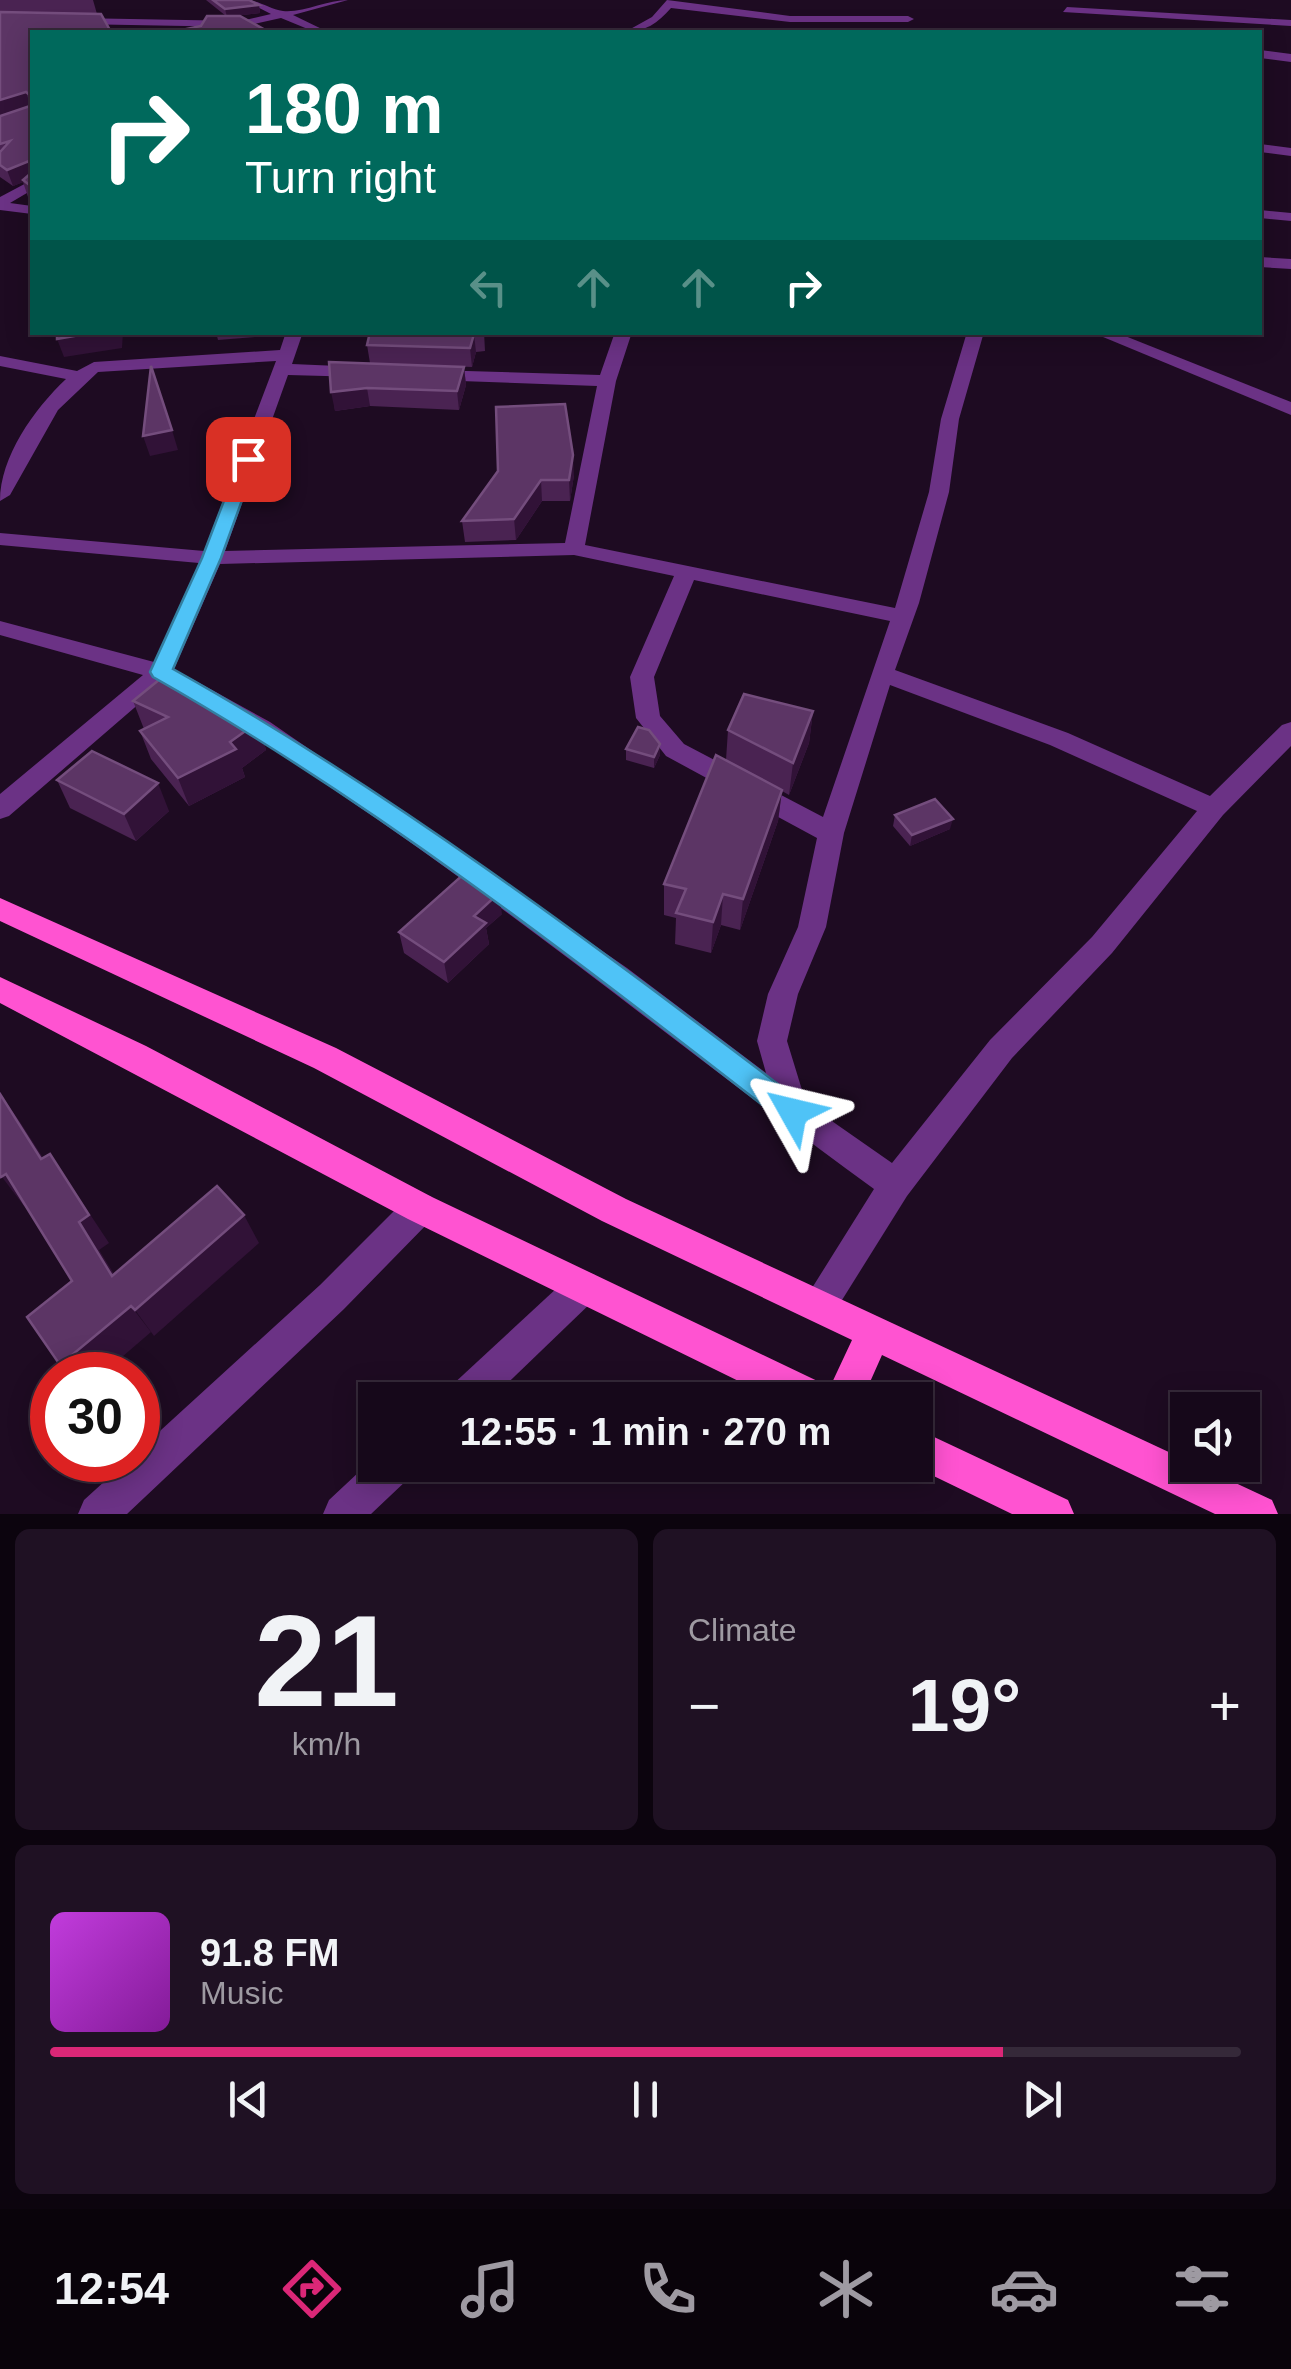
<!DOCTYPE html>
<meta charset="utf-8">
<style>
:root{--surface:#16081a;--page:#1f1123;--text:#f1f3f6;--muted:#9e9aa2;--line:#352939;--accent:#db2777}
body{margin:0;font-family:Helvetica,sans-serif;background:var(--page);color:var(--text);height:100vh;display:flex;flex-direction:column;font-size:38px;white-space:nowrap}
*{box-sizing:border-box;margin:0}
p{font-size:32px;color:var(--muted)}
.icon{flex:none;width:55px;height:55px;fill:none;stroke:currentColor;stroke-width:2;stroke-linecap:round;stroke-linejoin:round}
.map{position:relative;height:1514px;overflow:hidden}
.details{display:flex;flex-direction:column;gap:15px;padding:15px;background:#0c040e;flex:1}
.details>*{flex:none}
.top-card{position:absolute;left:30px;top:30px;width:1232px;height:305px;border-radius:0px;box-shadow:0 5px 25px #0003,0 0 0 2px var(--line);background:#00695c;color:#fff;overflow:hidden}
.controls{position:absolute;left:1170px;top:1392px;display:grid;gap:20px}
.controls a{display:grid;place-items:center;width:90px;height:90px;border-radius:0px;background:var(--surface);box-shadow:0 5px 25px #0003,0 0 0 2px var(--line);font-size:50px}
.speed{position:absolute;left:30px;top:1352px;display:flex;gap:20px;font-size:50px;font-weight:700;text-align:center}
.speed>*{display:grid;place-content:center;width:130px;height:130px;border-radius:50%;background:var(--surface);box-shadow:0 5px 25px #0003,0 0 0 2px var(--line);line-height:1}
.speed .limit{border:15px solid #d22;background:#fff;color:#111}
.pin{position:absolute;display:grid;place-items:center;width:85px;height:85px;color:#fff;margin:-42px;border-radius:20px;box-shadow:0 5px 15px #0006}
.me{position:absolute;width:110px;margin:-55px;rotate:307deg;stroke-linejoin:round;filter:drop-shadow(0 0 8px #0008)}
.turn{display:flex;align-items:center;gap:35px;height:210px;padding:0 50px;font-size:45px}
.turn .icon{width:130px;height:130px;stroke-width:2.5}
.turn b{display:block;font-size:70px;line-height:85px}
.lanes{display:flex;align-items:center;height:95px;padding:0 50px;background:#0003;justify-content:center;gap:50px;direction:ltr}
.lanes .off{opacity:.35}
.big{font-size:75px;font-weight:600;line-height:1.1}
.details .card{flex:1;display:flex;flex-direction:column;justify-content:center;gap:15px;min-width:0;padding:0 35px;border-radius:15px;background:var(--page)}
.details .dial{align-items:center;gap:0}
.dial b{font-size:130px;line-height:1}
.song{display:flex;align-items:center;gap:30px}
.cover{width:120px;height:120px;border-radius:15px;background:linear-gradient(135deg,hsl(290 70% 55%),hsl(290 70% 35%))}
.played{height:10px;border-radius:5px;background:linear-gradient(90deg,var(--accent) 80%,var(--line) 80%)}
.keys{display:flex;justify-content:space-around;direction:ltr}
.heat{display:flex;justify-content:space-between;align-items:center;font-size:55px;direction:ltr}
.details .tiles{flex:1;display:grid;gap:15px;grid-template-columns:1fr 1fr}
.card:last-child{grid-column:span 2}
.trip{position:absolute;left:358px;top:1382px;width:575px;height:100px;border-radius:0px;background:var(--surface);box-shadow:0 5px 25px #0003,0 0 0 2px var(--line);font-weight:600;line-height:100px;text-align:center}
.menu{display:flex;height:160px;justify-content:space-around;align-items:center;background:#09030a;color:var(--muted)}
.menu .icon{width:70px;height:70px}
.menu .current{color:var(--accent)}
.menu b{font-size:45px;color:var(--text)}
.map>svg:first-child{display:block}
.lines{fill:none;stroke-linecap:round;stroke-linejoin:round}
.minor{fill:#6b3285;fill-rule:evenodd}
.major{fill:#ff53d1;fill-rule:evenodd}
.wall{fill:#4a2352}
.shaded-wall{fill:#311237}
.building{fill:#5c3565;stroke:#744d7d;stroke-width:2.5}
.route{fill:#4fc3f7;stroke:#337fa1;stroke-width:2.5}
</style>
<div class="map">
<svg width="1291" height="1514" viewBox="0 0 1291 1514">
<rect width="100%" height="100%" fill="#1e0b22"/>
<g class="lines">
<g class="minor">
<path d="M244,0C259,0 269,9 283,11C303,13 327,0 348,0L293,15L328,32H315L281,18L241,27L75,24L69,21L75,18L241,21L271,14Z"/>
<path d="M667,0L790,16H908L914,19L908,22H790L671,8C658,23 645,32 625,32L652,17Z"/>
<path d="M1067,7L1291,20V26L1063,12Z"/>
<path d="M1260,50L1291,54V62L1260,58Z"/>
<path d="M1260,144L1291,148V156L1260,152Z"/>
<path d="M32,180V190L10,203L32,206V214L0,210V197Z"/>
<path d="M1260,210L1291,213V221L1260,218Z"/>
<path d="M1260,257L1291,259V269L1260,267Z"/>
<path d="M286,332H303L292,364L362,367L371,372L362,377L288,375L225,551L565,543L597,386L432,380L423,375L432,370L600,375L615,332H632L616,381L585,545L895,608L929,492L941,419L967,332H984L959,419L949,492L919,603L895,670L1068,733L1210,796L1282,725L1291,722V746L1223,815L1112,953L1012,1058L907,1196L832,1316L820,1322L808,1316L802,1304L874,1189C640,1019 414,826 163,683L9,816L0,819V794L143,675L0,635V621L154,662L199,563L0,545V533L204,551L276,361L98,372L58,410L10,495L0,501C0,457 34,409 66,379L0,366V356L77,371L94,362L280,350ZM574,555L674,576L630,677L636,718L666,756L817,838L798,927L768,994L757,1041L766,1073L627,968L270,722L174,669L220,564ZM694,580L890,621L823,817L684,744L660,716L654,677ZM890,685L1050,745L1197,811L1092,937L990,1040L892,1163L806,1103L787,1041L798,994L826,927L844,833Z"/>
<path d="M1091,332H1115L1291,402V415Z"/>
<path d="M420,1192L432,1197L437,1208L432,1219L344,1309L127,1514H78L84,1500L128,1460H138V1451L320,1285L408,1197Z"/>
<path d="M583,1270L595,1275L600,1287L595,1299L490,1400H444L450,1387L571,1275Z"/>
<path d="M375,1457V1465H413L408,1479L371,1514H323L329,1500Z"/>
</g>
<g class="major">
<path d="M0,898L336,1048L626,1199L1188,1461V1465H1197L1272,1500L1278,1514H1215L882,1355L862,1400H777L408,1219L0,1003V977L146,1046L432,1197L830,1387L852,1340L602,1221L314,1068L0,921Z"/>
<path d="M915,1428L1068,1500L1074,1514H1012L911,1465H915Z"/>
</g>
</g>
<g class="wall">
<path d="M0,0H93L97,14L32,187V199L28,197L23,182L13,186L0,177Z"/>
<path d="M206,0H249L259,5L260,13L233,16L201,26L226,16Z"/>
<path d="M216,332H256L255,337L218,340Z"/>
<path d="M484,332L485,351L476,352L472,367L370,363L367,345Z"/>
<path d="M329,362L464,367L466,385L459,410L370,406L335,411Z"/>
<path d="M498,471L574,475L570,501H542L516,540L465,542L462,521Z"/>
<path d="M133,701L258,722L266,750L242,768L245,777L189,806L151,759L140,731L144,729Z"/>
<path d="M813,711L809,743L789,795L782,791L778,821L740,930L721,925L711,953L675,944L676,918L664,915V884L726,760L728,730Z"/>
<path d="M660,744V755L654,768L626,760V749Z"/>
<path d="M57,780L169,811L136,841L70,808Z"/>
<path d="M895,815L950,829L910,846L893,826Z"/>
<path d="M502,914L486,928L489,944L448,983L404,953L399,932Z"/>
</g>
<g class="shaded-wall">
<path d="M259,5L260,13L227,17L225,9Z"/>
<path d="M26,92L31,107L0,117V100Z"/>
<path d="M29,161L32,179L13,186L7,170Z"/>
<path d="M97,332H123L122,348L64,357L57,339Z"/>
<path d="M474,334L476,352L472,367L470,348Z"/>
<path d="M464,367L466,385L459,410L457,391Z"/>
<path d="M367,388L370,406L335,411L331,392Z"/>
<path d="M172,430L178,450L150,456L143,436Z"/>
<path d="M573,455L574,475L570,501L569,480Z"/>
<path d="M541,480L542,501L516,540L514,519Z"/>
<path d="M813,711L809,743L789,795L793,763Z"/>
<path d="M258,722L266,750L242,768L245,777L189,806L178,778Z"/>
<path d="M660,744V755L654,768V757Z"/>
<path d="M158,783L169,811L136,841L124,814Z"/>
<path d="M782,790L778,821L740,930L743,899Z"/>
<path d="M953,819L950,829L910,846L912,835Z"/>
<path d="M499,893L502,914L486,928L489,944L448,983L444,962L474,916Z"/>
<path d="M723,894L721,925L711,953L713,922Z"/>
<path d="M0,1094L20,1122L63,1189L41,1159Z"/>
<path d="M50,1154L109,1243L99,1250L132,1303L112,1276L79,1222Z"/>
<path d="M0,1169L6,1174L28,1203L24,1206L2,1177L0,1179Z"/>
<path d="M244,1215L259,1243L154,1336L135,1310Z"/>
<path d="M131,1306L151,1332L101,1375H69L60,1365Z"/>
</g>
<g class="building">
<path d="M213,0H249L259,5L225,9Z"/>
<path d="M0,12L101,14L111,32H32V187L23,180L30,174L29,161L7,170L0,165V152L10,141L0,144V116L30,106L31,96L26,92L0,100Z"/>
<path d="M207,16H240L269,32H172L201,26Z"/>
<path d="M57,332H97L57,339Z"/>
<path d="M370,332H484V333L474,334L470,348L367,345Z"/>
<path d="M329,362L464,367L457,391L367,388L331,392Z"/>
<path d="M151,366L172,430L143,436Z"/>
<path d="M565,404L573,455L569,480H541L514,519L462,521L498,471L496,407Z"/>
<path d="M165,675L258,722L230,742L236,749L178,778L140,731L168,717L133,701Z"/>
<path d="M744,694L813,711L793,763L728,730Z"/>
<path d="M638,727L649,730L660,744L654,757L626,749Z"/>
<path d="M92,751L158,783L124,814L57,780Z"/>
<path d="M716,755L782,790L743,899L723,894L713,922L676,913L686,889L664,884Z"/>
<path d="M935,799L953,819L912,835L895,815Z"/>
<path d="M466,872L499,893L474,916L486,923L444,962L399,932Z"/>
<path d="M0,1094L41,1159L50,1154L89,1215L79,1222L112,1276L217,1186L244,1215L135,1310L131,1306L60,1365L27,1317L72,1281L6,1174L1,1177L0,1175Z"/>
</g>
<path class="route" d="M248,453L257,459L221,558L173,669C395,793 601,950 803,1103L808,1112L803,1121L793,1125L783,1121C581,964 376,803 153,677L150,672L202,558L240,459Z"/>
</svg>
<div class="controls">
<a><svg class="icon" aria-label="sound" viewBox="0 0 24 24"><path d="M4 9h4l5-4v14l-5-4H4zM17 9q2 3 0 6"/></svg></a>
</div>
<div class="speed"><div class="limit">30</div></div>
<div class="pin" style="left:248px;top:459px;background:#d93025"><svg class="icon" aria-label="arrive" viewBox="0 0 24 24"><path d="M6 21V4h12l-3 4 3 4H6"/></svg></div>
<svg class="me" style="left:793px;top:1112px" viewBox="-20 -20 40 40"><path d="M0-17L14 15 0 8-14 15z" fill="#4fc3f7" stroke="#fff" stroke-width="4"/></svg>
<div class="trip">12:55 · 1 min · 270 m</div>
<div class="top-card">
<div class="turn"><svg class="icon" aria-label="right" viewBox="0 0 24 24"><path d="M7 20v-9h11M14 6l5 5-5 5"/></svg><div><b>180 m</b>Turn right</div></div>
<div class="lanes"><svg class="icon off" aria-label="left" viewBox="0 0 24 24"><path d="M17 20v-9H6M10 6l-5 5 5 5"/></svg><svg class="icon off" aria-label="ahead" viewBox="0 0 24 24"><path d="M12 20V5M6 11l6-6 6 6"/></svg><svg class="icon off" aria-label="ahead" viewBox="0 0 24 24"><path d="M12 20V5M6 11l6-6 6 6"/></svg><svg class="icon" aria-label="right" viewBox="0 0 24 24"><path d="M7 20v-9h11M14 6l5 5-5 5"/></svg></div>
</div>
</div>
<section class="details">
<div class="tiles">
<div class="card dial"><b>21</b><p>km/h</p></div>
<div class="card"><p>Climate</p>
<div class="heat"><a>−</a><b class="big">19°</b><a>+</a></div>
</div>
<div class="card">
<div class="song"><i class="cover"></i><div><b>91.8 FM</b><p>Music</p></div></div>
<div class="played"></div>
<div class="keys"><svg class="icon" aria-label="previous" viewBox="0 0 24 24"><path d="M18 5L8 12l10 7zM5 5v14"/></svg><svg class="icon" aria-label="pause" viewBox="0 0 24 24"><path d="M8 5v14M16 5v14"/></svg><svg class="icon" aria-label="next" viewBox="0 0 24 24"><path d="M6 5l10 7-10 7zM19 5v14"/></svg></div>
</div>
</div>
</section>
<nav class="menu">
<b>12:54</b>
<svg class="icon current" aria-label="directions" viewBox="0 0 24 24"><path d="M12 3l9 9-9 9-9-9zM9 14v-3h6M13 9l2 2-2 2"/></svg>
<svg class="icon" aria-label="music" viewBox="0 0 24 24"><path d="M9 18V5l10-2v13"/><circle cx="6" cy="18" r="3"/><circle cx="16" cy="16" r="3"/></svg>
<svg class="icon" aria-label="phone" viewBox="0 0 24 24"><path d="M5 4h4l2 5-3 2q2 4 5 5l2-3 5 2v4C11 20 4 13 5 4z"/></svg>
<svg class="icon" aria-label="climate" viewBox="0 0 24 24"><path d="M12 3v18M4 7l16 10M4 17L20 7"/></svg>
<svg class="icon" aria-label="car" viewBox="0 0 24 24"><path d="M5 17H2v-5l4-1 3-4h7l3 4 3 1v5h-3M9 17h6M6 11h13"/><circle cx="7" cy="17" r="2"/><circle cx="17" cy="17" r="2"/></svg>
<svg class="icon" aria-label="filters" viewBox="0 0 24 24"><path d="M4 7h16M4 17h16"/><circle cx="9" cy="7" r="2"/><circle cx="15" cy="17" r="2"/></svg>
</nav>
